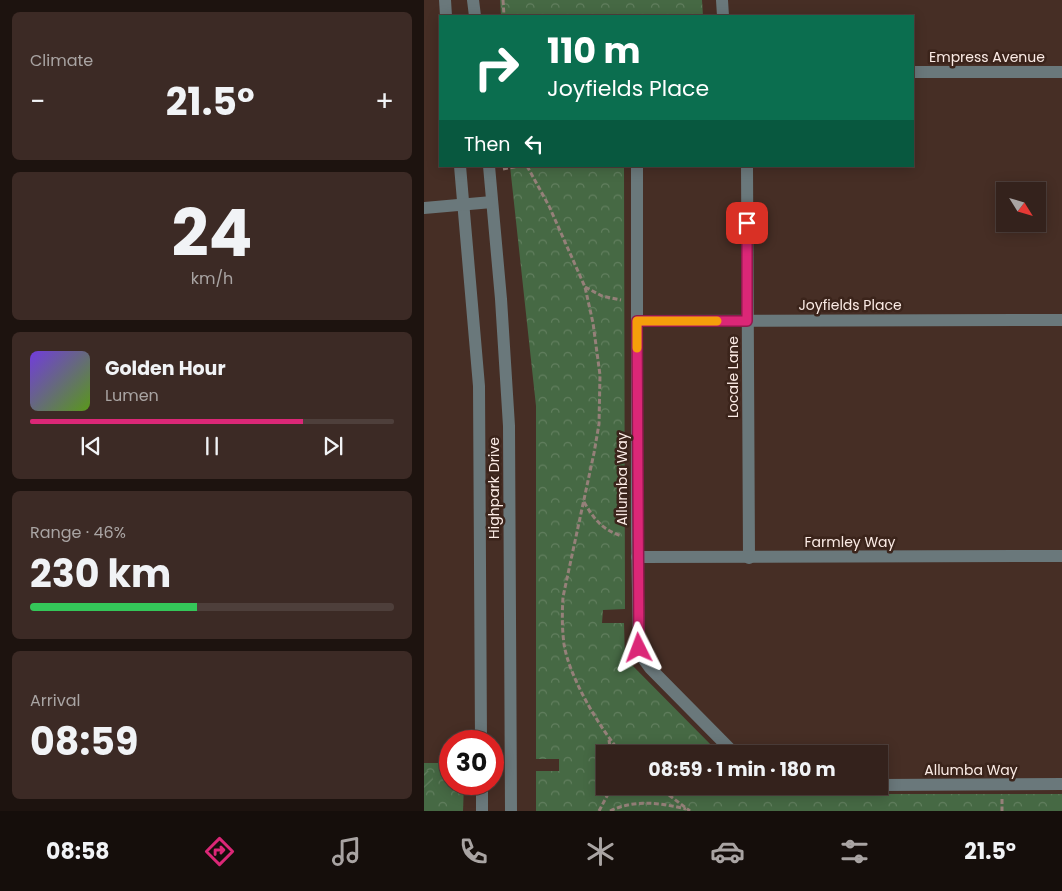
<!DOCTYPE html>
<meta charset="utf-8">
<style>
:root{--surface:#34221c;--page:#3c2a25;--text:#f1f3f6;--muted:#a9a4a3;--line:#4e3f3b;--accent:#db2777}
body{margin:0;font-family:Poppins,sans-serif;background:var(--page);color:var(--text);height:100vh;display:flex;flex-direction:column;font-size:19px;white-space:nowrap}
*{box-sizing:border-box;margin:0}
p{font-size:16px;color:var(--muted)}
.icon{flex:none;width:28px;height:28px;fill:none;stroke:currentColor;stroke-width:2;stroke-linecap:round;stroke-linejoin:round}
.map{position:relative;flex:1;overflow:hidden}
.details{display:flex;flex-direction:column;gap:12px;padding:12px;background:#1d130f;width:424px}
.details>*{flex:none}
.top-card{position:absolute;left:15px;top:15px;width:475px;height:152px;border-radius:0px;box-shadow:0 2px 12px #0003,0 0 0 1px var(--line);background:#0b6e4f;color:#fff;overflow:hidden}
.needle{width:32px;rotate:127deg}
.buttons{position:absolute;left:572px;top:182px;display:grid;gap:10px}
.buttons a{display:grid;place-items:center;width:50px;height:50px;border-radius:0px;background:var(--surface);box-shadow:0 2px 12px #0003,0 0 0 1px var(--line);font-size:25px}
.speed{position:absolute;left:15px;top:730px;display:flex;gap:10px;font-size:25px;font-weight:700;text-align:center}
.speed>*{display:grid;place-content:center;width:65px;height:65px;border-radius:50%;background:var(--surface);box-shadow:0 2px 12px #0003,0 0 0 1px var(--line);line-height:1}
.speed .limit{border:8px solid #d22;background:#fff;color:#111}
.pin{position:absolute;display:grid;place-items:center;width:42px;height:42px;color:#fff;margin:-21px;border-radius:10px;box-shadow:0 2px 8px #0006}
.me{position:absolute;width:55px;margin:-28px;rotate:357deg;stroke-linejoin:round;filter:drop-shadow(0 0 4px #0008)}
.turn{display:flex;align-items:center;gap:18px;height:105px;padding:0 25px;font-size:22px}
.turn .icon{width:65px;height:65px;stroke-width:2.5}
.turn b{display:block;font-size:35px;line-height:42px}
.then{display:flex;align-items:center;height:48px;padding:0 25px;background:#0003;gap:10px;font-size:19px}
.big{font-size:38px;font-weight:700;line-height:1.1}
.details .card{flex:1;display:flex;flex-direction:column;justify-content:center;gap:8px;min-width:0;padding:0 18px;border-radius:8px;background:var(--page)}
.details .dial{align-items:center;gap:0}
.dial b{font-size:65px;line-height:1}
.song{display:flex;align-items:center;gap:15px}
.cover{width:60px;height:60px;border-radius:8px;background:linear-gradient(135deg,hsl(260 70% 55%),hsl(90 70% 35%))}
.played{height:5px;border-radius:2px;background:linear-gradient(90deg,var(--accent) 75%,var(--line) 75%)}
.keys{display:flex;justify-content:space-around;direction:ltr}
.heat{display:flex;justify-content:space-between;align-items:center;font-size:28px;direction:ltr}
.charge{height:8px;border-radius:4px;background:linear-gradient(90deg,#34c759 46%,var(--line) 0)}
.trip{position:absolute;left:172px;top:745px;width:292px;height:50px;border-radius:0px;background:var(--surface);box-shadow:0 2px 12px #0003,0 0 0 1px var(--line);font-weight:700;line-height:50px;text-align:center}
.tabs{display:flex;height:80px;justify-content:space-around;align-items:center;background:#150e0b;color:var(--muted)}
.tabs .icon{width:35px;height:35px}
.tabs .active{color:var(--accent)}
.tabs b{font-size:22px;color:var(--text)}
main{display:flex;flex:1;min-height:0}
.map>svg:first-child{display:block}
.park{fill:url(#park-crowns)}
.garden{fill:url(#garden-furrows)}
.lines{fill:none;stroke-linecap:round;stroke-linejoin:round}
.path{stroke:#958079;stroke-width:3;stroke-dasharray:5 2.5;stroke-linecap:butt}
.minor{stroke:#6a787b;stroke-width:12}
.route-casing{stroke:#8e194d;stroke-width:12}
.route{stroke:#db2777;stroke-width:9}
.slow{stroke:#f59e0b;stroke-width:9}
.labels{text-anchor:middle;stroke-width:5;stroke-linejoin:round;paint-order:stroke}
.street-label{font-size:14px;fill:#fbebe5;stroke:#3b241b}
</style>
<main>
<section class="details">
<div class="card"><p>Climate</p>
<div class="heat"><a>−</a><b class="big">21.5°</b><a>+</a></div>
</div>
<div class="card dial"><b>24</b><p>km/h</p></div>
<div class="card">
<div class="song"><i class="cover"></i><div><b>Golden Hour</b><p>Lumen</p></div></div>
<div class="played"></div>
<div class="keys"><svg class="icon" aria-label="previous" viewBox="0 0 24 24"><path d="M18 5L8 12l10 7zM5 5v14"/></svg><svg class="icon" aria-label="pause" viewBox="0 0 24 24"><path d="M8 5v14M16 5v14"/></svg><svg class="icon" aria-label="next" viewBox="0 0 24 24"><path d="M6 5l10 7-10 7zM19 5v14"/></svg></div>
</div>
<div class="card"><p>Range · 46%</p><b class="big">230 km</b><div class="charge"></div></div>
<div class="card"><p>Arrival</p><b class="big">08:59</b></div>
</section>
<div class="map">
<svg width="639" height="811" viewBox="0 0 639 811">
<defs>
<pattern id="park-crowns" width="20" height="18" patternUnits="userSpaceOnUse" patternTransform="scale(1.25)"><rect width="20" height="18" fill="#466944"/><path d="M2 6a3 3 0 1 1 6 0M12 15a3 3 0 1 1 6 0" fill="none" stroke="#627f5f"/></pattern>
<pattern id="garden-furrows" width="10" height="10" patternUnits="userSpaceOnUse" patternTransform="scale(1.25)"><rect width="10" height="10" fill="#466944"/><path d="M-1 1l2-2M0 10L10 0M9 11l2-2" fill="none" stroke="#627f5f"/></pattern>
</defs>
<rect width="100%" height="100%" fill="#462e25"/>
<g class="park">
<path d="M76,0H278L279,16H77Z"/>
<path d="M86,166H200L201,609L179,610L178,623H200L201,658L296,754H181V786H328L336,794H638V811H112V771H135V759H112V406Z"/>
<path d="M0,763H26V784H40L39,811H0Z"/>
</g>
<path class="garden" d="M0,770L8,772L9,780L0,788Z"/>
<g class="lines">
<g class="path">
<path d="M79,0L80,16"/>
<path d="M103,166L125,206L161,287L169,323L176,375L175,424L170,453L139,597C138,613 138,629 140,644C145,677 176,729 198,754"/>
<path d="M79,169L96,166"/>
<path d="M161,287L178,296L197,300"/>
<path d="M160,502C170,519 178,530 198,536"/>
<path d="M185,740L187,754"/>
<path d="M233,786L266,811"/>
<path d="M578,799V811"/>
<path d="M175,811L184,794L186,786"/>
<path d="M186,811C211,799 237,803 262,809"/>
</g>
<g class="minor">
<path d="M21,0L22,16"/>
<path d="M49,0L51,16"/>
<path d="M298,0L299,16"/>
<path d="M489,72H639"/>
<path d="M36,166L55,386L57,741"/>
<path d="M65,166L77,299L85,426L87,811"/>
<path d="M213,166V537L215,648L218,657L226,668L311,754"/>
<path d="M323,166L325,558"/>
<path d="M0,208L68,202"/>
<path d="M213,321L639,320"/>
<path d="M213,557L639,556"/>
<path d="M58,784V811"/>
<path d="M456,785L639,784"/>
</g>
</g>
<g class="lines">
<defs>
<path id="route" d="M215,648L213,321H323V223"/>
</defs>
<use href="#route" class="route-casing"/>
<use href="#route" class="route"/>
<path class="slow" d="M213,348V321H293"/>
</g>
<g class="labels">
<g class="street-label">
<text x="563" y="62">Empress Avenue</text>
<text x="426" y="310">Joyfields Place</text>
<text transform="translate(309 377) rotate(-90)" y="5">Locale Lane</text>
<text transform="translate(198 479) rotate(-90)" y="5">Allumba Way</text>
<text transform="translate(70 488) rotate(-90)" y="5">Highpark Drive</text>
<text x="426" y="547">Farmley Way</text>
<text x="547" y="775">Allumba Way</text>
</g>
</g>
</svg>
<div class="buttons">
<a><svg class="needle" viewBox="-14 -14 28 28"><path d="M0-13l5 13h-10z" fill="#e53935"/><path d="M0 13l5-13h-10z" fill="#a9a4a3"/></svg></a>
</div>
<div class="speed"><div class="limit">30</div></div>
<div class="pin" style="left:323px;top:223px;background:#d93025"><svg class="icon" aria-label="arrive" viewBox="0 0 24 24"><path d="M6 21V4h12l-3 4 3 4H6"/></svg></div>
<svg class="me" style="left:215px;top:648px" viewBox="-20 -20 40 40"><path d="M0-17L14 15 0 8-14 15z" fill="#db2777" stroke="#fff" stroke-width="4"/></svg>
<div class="trip">08:59 · 1 min · 180 m</div>
<div class="top-card">
<div class="turn"><svg class="icon" aria-label="right" viewBox="0 0 24 24"><path d="M7 20v-9h11M14 6l5 5-5 5"/></svg><div><b>110 m</b>Joyfields Place</div></div>
<div class="then">Then<svg class="icon" aria-label="left" viewBox="0 0 24 24"><path d="M17 20v-9H6M10 6l-5 5 5 5"/></svg></div>
</div>
</div>
</main>
<nav class="tabs">
<b>08:58</b>
<svg class="icon active" aria-label="directions" viewBox="0 0 24 24"><path d="M12 3l9 9-9 9-9-9zM9 14v-3h6M13 9l2 2-2 2"/></svg>
<svg class="icon" aria-label="music" viewBox="0 0 24 24"><path d="M9 18V5l10-2v13"/><circle cx="6" cy="18" r="3"/><circle cx="16" cy="16" r="3"/></svg>
<svg class="icon" aria-label="phone" viewBox="0 0 24 24"><path d="M5 4h4l2 5-3 2q2 4 5 5l2-3 5 2v4C11 20 4 13 5 4z"/></svg>
<svg class="icon" aria-label="climate" viewBox="0 0 24 24"><path d="M12 3v18M4 7l16 10M4 17L20 7"/></svg>
<svg class="icon" aria-label="car" viewBox="0 0 24 24"><path d="M5 17H2v-5l4-1 3-4h7l3 4 3 1v5h-3M9 17h6M6 11h13"/><circle cx="7" cy="17" r="2"/><circle cx="17" cy="17" r="2"/></svg>
<svg class="icon" aria-label="filters" viewBox="0 0 24 24"><path d="M4 7h16M4 17h16"/><circle cx="9" cy="7" r="2"/><circle cx="15" cy="17" r="2"/></svg>
<b>21.5°</b>
</nav>
